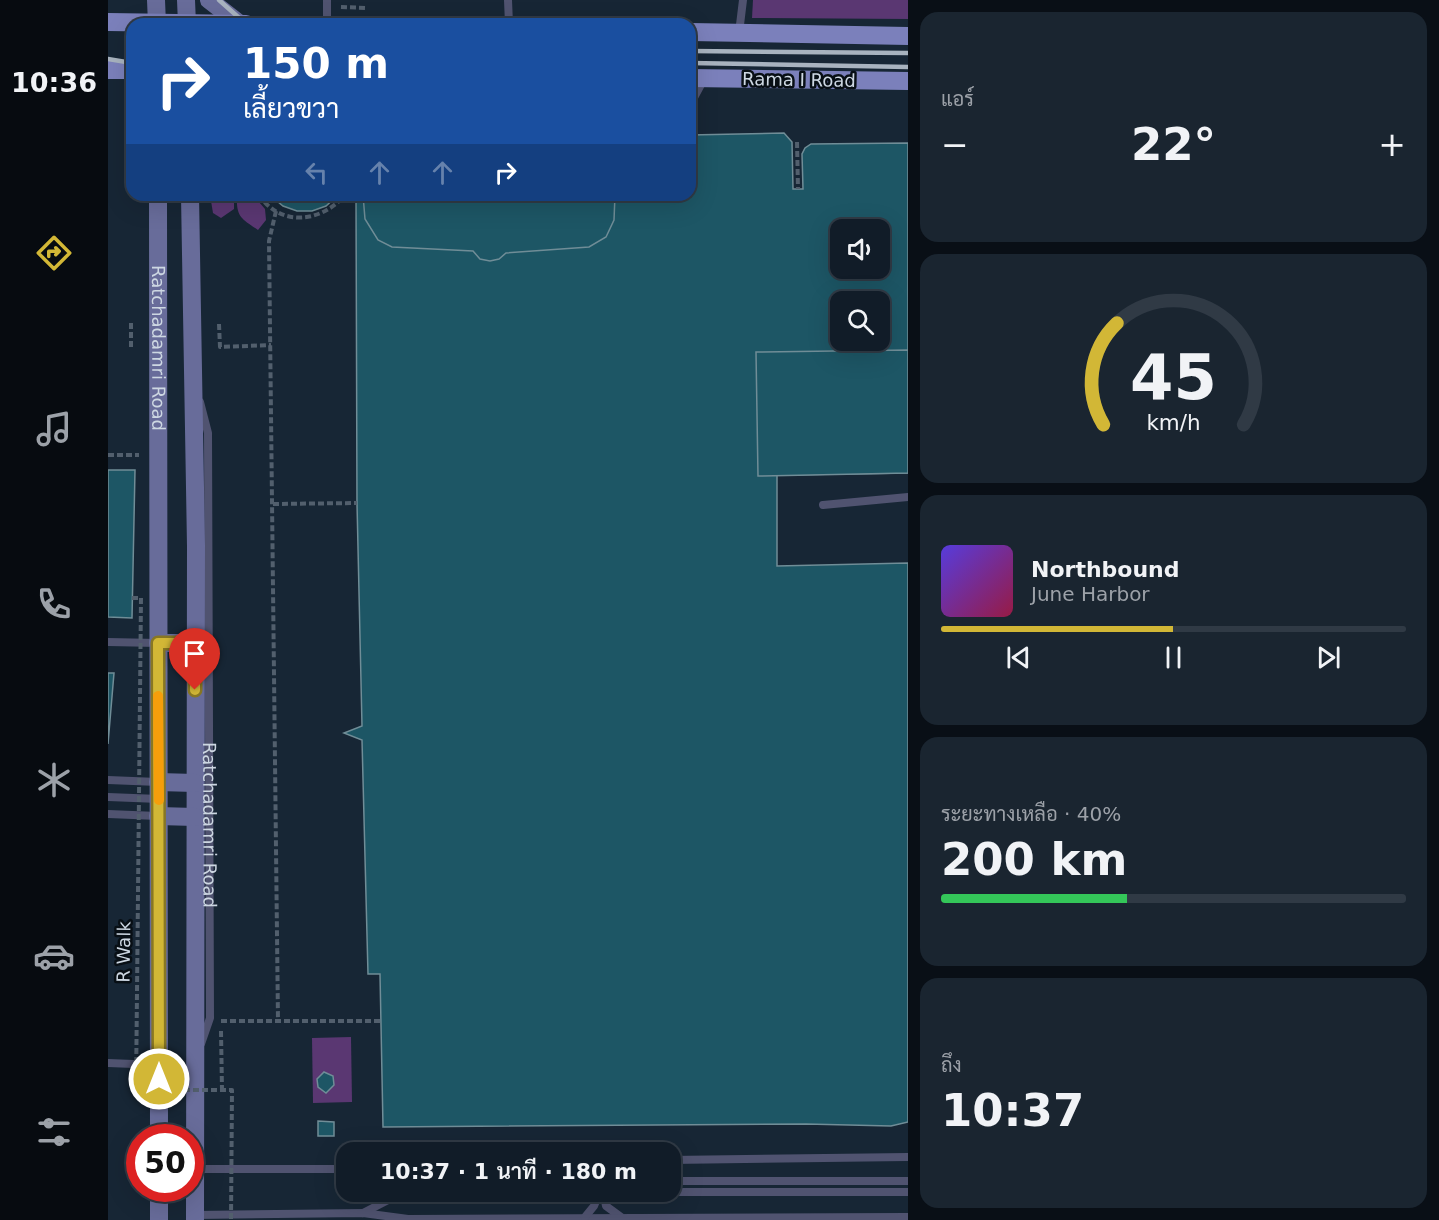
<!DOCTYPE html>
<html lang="th">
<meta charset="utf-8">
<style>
:root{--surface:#111c28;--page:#1a2530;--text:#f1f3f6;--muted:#9ca1a8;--line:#303a45;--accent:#d2b736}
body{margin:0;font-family:"DejaVu Sans",Sarabun,sans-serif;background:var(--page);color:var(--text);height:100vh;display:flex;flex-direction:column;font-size:22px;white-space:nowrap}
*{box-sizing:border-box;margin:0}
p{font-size:20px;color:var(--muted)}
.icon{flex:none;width:33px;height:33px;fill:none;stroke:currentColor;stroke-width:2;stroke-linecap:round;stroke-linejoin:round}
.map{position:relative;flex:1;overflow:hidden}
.panel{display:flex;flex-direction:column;gap:12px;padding:12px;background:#090f16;width:531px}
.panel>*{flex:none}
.banner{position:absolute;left:18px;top:18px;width:570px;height:183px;border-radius:18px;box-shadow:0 6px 24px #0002,0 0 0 2px var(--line);background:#1a4fa0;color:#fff;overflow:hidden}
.buttons{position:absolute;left:722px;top:219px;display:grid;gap:12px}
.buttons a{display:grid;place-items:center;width:60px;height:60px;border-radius:12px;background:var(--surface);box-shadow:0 6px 24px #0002,0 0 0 2px var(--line);font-size:30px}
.speed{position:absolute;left:18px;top:1124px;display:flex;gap:12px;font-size:30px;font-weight:700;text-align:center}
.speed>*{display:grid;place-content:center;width:78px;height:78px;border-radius:50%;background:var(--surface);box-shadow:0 6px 24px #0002,0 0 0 2px var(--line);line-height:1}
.speed .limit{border:9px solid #d22;background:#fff;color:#111}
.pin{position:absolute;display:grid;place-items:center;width:51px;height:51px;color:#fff;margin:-62px -26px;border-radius:50% 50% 50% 0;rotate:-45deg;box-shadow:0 0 6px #0007}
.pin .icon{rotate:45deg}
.me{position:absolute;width:66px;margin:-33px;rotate:0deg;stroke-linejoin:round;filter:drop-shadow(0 0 4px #0008)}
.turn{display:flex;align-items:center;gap:21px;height:126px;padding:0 18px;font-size:27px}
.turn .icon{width:78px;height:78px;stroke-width:2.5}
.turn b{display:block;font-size:42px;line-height:51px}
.lanes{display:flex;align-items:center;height:57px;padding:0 18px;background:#0003;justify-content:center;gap:30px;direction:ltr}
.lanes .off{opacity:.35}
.big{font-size:45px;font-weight:600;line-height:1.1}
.panel .card{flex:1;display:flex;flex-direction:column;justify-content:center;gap:9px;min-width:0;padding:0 21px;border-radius:18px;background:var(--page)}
.panel .dial{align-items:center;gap:0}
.dial svg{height:156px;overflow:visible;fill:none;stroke:var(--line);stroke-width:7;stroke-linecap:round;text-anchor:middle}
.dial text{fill:var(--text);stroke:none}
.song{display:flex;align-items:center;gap:18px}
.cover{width:72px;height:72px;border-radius:9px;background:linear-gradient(135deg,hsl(250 70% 55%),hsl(340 70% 35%))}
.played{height:6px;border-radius:3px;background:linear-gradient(90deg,var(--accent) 50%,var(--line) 50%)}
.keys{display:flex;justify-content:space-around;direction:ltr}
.heat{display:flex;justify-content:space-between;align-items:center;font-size:33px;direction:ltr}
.charge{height:9px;border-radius:4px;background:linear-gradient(90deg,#34c759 40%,var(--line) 0)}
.trip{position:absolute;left:228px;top:1142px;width:345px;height:60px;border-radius:18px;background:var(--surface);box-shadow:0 6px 24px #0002,0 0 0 2px var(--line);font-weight:600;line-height:60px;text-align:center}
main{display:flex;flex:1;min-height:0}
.menu{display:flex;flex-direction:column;width:108px;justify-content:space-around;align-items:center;background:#070b10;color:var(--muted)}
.menu .icon{width:42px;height:42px}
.menu .current{color:var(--accent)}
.menu b{font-size:27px;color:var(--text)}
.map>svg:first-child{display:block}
.green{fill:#5a3772}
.building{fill:#1d5665;stroke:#708d97;stroke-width:1.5;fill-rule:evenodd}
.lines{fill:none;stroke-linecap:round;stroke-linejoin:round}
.path{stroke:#525f6d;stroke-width:4;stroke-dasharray:6 3;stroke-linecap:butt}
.lane{stroke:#505370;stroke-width:8}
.secondary{stroke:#686c9a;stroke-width:18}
.primary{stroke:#7b80bb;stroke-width:18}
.rail{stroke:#a8b3bf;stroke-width:4.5}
.path-bridge{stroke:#525f6d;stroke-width:4;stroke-dasharray:6 3;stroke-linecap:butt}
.route-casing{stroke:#887723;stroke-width:15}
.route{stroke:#d2b736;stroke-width:10}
.slow{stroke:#f59e0b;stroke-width:10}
.labels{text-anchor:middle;stroke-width:5;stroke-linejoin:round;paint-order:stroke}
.street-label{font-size:18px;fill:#cdd7e2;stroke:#080f15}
</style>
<main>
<nav class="menu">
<b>10:36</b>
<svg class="icon current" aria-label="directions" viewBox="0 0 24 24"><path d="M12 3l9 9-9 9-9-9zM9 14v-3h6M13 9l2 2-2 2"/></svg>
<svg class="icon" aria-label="music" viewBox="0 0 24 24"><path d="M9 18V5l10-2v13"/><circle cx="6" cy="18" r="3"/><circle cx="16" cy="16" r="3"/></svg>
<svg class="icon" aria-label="phone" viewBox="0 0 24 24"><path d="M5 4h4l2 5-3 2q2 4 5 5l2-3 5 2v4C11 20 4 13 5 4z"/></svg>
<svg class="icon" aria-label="climate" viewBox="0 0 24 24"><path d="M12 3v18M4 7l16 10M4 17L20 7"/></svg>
<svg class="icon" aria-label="car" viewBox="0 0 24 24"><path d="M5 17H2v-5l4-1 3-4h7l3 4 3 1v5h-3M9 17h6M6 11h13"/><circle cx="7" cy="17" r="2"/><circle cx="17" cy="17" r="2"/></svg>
<svg class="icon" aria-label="filters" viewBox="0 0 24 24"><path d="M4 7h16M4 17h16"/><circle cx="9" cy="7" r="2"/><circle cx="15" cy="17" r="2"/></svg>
</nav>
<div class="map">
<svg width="800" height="1220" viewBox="0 0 800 1220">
<rect width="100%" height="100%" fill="#172635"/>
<g class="green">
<path d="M645,0H800V19L644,18Z"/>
<path d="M102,195H126V209L113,218L105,213Z"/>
<path d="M129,195H145L157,209L158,220L150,230C133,218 128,217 129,195Z"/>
<path d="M243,1037L244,1102L205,1103L204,1038Z"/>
</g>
<g class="building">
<path d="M676,133L684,142L685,189H695L694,154L697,148L703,144L800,143V473L669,475V566L800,563V1122L783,1126L698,1124L275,1127L272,974H260L254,740L236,733L254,726L249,503L248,195H582V135ZM732,230H771V268H732ZM732,302H771V340H732Z"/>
<path d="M162,195H230L218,206L204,211H189L175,206Z"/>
<path d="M255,195H507L506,220L498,237L481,247L398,253L391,259L382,261L372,259L365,251L284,247L270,240L257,219Z"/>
<path d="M800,350V473L650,476L648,352Z"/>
<path d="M0,470H27L24,618L0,617Z"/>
<path d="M0,673H6L0,744Z"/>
<path d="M216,1072L225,1076L226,1085L218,1093L210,1087L209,1079Z"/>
<path d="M210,1121L226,1122V1136H210Z"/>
</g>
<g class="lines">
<g class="path">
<path d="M233,7L259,8"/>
<path d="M689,142L690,189"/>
<path d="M151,195C173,228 214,222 237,195"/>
<path d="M168,211L161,241L170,1021"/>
<path d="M23,323V347"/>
<path d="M111,324L112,347L163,345"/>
<path d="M0,455H31"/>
<path d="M165,504L249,503"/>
<path d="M113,1021H273"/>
<path d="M113,1031L114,1090"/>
</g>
<g class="lane">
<path d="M219,0V24"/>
<path d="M400,0L401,24"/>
<path d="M631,33L635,0"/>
<path d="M582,105L596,79"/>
<path id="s1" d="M92,402L100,433L102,1018L93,1044"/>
<path d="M715,505L800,497"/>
<path d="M0,642L50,643"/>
<path d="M0,780L50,782"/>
<path d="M0,797L51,799"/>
<path d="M0,814L50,816"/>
<path d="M0,1063L51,1065"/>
<path d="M562,1160L800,1157"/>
<path d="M86,1169H238"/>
<path d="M570,1181H800"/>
<path d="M273,1191L286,1197"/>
<path d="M495,1191L498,1206L513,1217"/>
<path d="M570,1192H800"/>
<path d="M255,1213L286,1197L431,1196"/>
<path d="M87,1215L255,1213L300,1219L800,1217"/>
<path d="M477,1217L486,1206L492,1191"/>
</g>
<g class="secondary">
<path d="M48,0L49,24"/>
<path d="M78,0L79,24"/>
<path d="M101,0L132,24"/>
<path id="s2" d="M50,195L51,1137"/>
<path d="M82,195L88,546L87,1220"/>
<path d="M50,643H87"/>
<path d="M50,782L87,783"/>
<path d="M50,816L87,817"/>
<path d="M51,1220V1188"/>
</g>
<g class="primary">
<path d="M0,22L138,24"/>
<path d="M582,32L800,36"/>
<path d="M0,70H24"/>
<path d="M582,78L800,81"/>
</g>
<g class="rail">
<path d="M111,0L138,24"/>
<path d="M582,51L800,53"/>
<path d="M0,59L24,63"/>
<path d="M582,63L800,67"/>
</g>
<path class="path-bridge" d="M24,598H33L28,1090H124L123,1220"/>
</g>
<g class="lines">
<defs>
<path id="route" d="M51,1079L50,643H87V690"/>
</defs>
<use href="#route" class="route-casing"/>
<use href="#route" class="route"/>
<path class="slow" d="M50,696L51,800"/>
</g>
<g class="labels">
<g class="street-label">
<text transform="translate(691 80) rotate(1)" y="6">Rama I Road</text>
<text dy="6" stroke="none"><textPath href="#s2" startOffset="153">Ratchadamri Road</textPath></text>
<text dy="6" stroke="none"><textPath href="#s1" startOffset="424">Ratchadamri Road</textPath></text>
<text transform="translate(16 952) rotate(-89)" y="6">R Walk</text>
</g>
</g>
</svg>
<div class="buttons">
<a><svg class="icon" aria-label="sound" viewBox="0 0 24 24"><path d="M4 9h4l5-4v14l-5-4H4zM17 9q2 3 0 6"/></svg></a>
<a><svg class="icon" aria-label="search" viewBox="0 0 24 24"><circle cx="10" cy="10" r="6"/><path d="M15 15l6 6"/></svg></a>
</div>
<div class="speed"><div class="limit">50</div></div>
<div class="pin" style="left:87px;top:690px;background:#d93025"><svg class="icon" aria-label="arrive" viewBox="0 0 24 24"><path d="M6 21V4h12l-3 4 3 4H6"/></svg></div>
<svg class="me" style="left:51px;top:1079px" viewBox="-20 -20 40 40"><circle r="17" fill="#d2b736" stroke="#fff" stroke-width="3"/><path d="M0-11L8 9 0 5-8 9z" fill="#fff"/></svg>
<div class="trip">10:37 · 1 นาที · 180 m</div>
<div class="banner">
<div class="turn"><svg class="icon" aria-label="right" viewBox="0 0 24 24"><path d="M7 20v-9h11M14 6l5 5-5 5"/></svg><div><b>150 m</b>เลี้ยวขวา</div></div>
<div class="lanes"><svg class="icon off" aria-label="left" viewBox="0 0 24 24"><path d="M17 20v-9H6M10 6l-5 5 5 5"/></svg><svg class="icon off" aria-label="ahead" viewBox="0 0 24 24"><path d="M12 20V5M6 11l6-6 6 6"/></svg><svg class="icon off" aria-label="ahead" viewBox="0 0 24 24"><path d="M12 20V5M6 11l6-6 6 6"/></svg><svg class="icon" aria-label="right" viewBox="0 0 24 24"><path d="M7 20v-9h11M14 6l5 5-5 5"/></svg></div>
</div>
</div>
<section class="panel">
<div class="card"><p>แอร์</p>
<div class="heat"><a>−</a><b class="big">22°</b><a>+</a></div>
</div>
<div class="card dial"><svg viewBox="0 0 100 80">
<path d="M14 69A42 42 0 1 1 86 69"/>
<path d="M14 69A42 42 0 0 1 21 17" stroke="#d2b736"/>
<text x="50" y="56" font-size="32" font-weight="700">45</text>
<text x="50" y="72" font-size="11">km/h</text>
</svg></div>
<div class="card">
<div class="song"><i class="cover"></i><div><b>Northbound</b><p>June Harbor</p></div></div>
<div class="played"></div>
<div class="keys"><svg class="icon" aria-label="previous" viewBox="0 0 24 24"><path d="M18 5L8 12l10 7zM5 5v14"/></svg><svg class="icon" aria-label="pause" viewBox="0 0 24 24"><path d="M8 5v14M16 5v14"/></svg><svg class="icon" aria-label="next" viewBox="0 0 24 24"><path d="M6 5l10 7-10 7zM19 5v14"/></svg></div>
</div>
<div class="card"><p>ระยะทางเหลือ · 40%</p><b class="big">200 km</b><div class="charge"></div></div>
<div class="card"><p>ถึง</p><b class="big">10:37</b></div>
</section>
</main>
